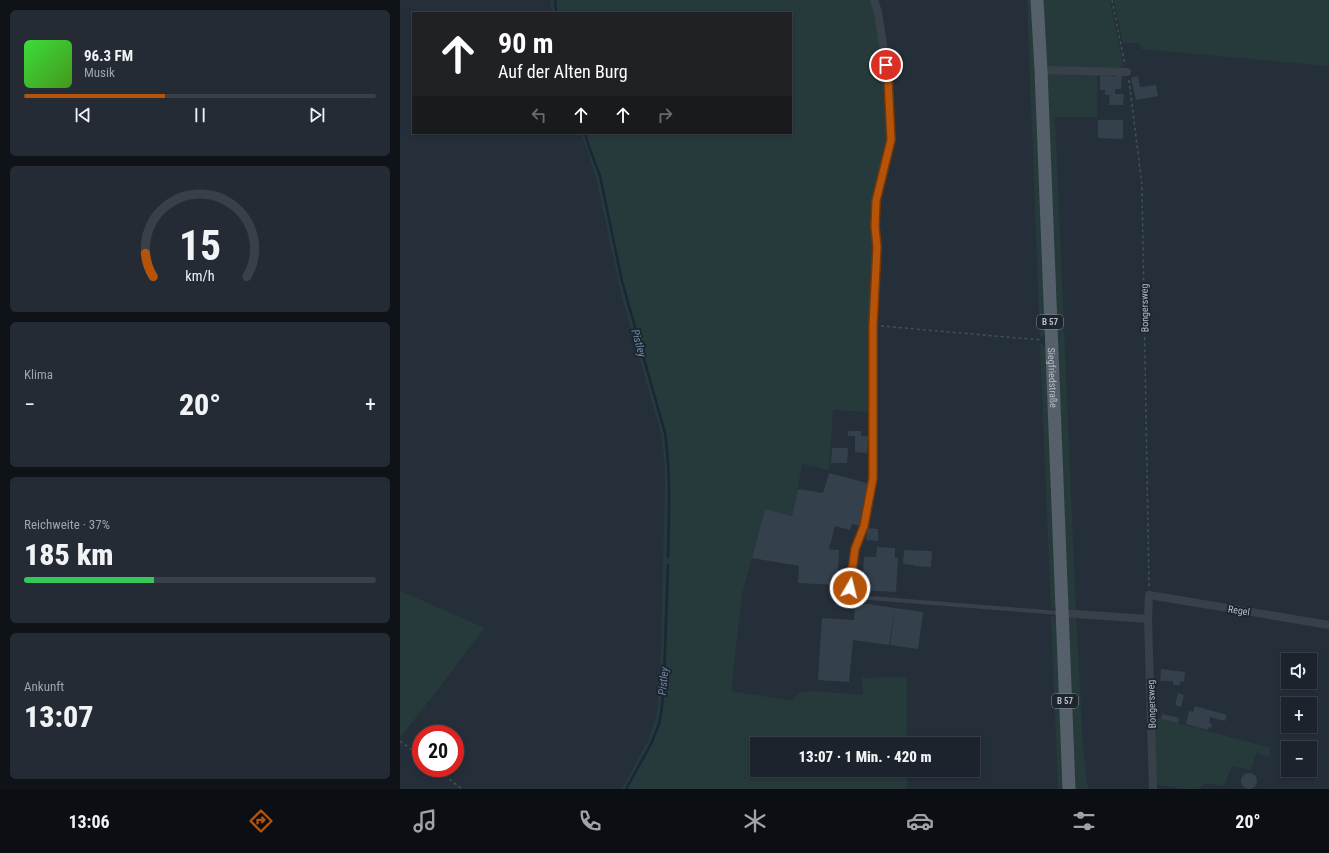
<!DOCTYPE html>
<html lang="de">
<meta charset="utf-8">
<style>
:root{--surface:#1c232c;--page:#252b34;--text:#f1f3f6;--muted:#a0a4a9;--line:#3a4048;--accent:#b45309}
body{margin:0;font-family:"Roboto Condensed",sans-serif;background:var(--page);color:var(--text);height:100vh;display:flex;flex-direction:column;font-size:15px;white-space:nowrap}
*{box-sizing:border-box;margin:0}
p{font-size:13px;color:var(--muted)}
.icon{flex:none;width:22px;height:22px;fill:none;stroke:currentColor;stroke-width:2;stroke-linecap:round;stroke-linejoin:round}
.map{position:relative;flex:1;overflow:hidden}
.details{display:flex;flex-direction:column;gap:10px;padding:10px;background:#0f1318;width:400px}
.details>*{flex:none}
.banner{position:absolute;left:12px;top:12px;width:380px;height:122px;border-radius:0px;box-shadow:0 2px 6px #0003,0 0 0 1px var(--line);background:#202124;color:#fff;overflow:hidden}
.controls{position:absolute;left:881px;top:653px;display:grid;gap:8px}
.controls a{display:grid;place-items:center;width:36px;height:36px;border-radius:0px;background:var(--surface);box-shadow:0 2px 6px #0003,0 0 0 1px var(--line);font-size:20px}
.speed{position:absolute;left:12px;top:725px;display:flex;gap:8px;font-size:20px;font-weight:700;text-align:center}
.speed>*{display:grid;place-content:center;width:52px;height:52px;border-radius:50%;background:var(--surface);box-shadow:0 2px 6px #0003,0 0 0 1px var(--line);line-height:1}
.speed .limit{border:6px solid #d22;background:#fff;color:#111}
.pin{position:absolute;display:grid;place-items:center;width:34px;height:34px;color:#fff;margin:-17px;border:2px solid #fff;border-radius:50%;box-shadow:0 1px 4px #0007}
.me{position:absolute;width:44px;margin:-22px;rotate:8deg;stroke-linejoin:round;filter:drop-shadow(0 0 3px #0008)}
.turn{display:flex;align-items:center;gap:14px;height:84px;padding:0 20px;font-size:18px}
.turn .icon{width:52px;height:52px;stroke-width:2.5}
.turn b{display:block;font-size:28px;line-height:34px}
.lanes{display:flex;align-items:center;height:38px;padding:0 20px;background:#0003;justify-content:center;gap:20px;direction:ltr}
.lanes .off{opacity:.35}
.big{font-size:30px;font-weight:800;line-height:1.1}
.details .widget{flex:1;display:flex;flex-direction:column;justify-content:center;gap:6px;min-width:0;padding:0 14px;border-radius:6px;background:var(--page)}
.details .dial{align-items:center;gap:0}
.dial svg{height:104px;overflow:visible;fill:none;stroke:var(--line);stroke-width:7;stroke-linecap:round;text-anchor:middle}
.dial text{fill:var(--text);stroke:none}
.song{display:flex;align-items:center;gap:12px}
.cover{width:48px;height:48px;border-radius:6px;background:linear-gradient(135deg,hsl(120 70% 55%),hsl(100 70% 35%))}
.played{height:4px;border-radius:2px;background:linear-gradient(90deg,var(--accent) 40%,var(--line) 40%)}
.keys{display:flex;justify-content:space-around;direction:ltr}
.heat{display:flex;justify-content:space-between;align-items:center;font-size:22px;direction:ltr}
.charge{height:6px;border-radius:3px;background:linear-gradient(90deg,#34c759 37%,var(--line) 0)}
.trip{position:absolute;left:350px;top:737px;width:230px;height:40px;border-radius:0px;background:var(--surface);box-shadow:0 2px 6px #0003,0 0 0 1px var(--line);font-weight:800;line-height:40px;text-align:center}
.dock{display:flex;height:64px;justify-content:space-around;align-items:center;background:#0b0e12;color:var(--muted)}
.dock .icon{width:28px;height:28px}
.dock .current{color:var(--accent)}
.dock b{font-size:18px;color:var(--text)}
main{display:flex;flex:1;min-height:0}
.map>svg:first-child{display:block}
.green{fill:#273a3b}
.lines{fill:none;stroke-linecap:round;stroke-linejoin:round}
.stream{stroke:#192737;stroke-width:2.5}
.building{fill:#34414d}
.path{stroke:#3f5353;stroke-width:1.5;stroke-dasharray:3 3;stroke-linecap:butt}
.service{stroke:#38414a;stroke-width:4}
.minor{stroke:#38414a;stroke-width:8}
.primary{stroke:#56606a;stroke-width:13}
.route-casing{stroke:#753606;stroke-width:10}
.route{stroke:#b45309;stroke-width:7}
.labels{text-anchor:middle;stroke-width:4;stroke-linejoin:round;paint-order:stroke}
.shield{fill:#1d262f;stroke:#878f99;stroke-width:1}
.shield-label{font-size:9px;font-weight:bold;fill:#b4bcc6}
.street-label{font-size:10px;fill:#b4bcc6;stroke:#1d262f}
.water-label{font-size:11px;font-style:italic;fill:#6f89a2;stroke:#1d262f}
</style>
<main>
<section class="details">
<div class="widget">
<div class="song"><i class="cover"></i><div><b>96.3 FM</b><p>Musik</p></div></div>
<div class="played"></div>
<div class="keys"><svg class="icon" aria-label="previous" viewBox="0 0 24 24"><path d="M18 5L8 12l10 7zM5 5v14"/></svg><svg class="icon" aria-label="pause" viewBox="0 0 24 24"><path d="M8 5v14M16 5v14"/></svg><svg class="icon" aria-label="next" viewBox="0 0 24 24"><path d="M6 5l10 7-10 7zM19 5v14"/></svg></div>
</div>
<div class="widget dial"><svg viewBox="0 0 100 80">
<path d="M14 69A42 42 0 1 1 86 69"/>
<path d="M14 69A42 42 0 0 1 8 51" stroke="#b45309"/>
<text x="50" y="56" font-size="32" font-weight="700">15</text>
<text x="50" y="72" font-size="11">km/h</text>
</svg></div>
<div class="widget"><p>Klima</p>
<div class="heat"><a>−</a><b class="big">20°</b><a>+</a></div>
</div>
<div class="widget"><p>Reichweite · 37%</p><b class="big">185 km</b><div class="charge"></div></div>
<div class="widget"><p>Ankunft</p><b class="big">13:07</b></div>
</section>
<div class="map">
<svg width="929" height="789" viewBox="0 0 929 789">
<rect width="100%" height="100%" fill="#252f3a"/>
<g class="green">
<path d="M150,0H471L476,12L485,79L488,139L474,200V247L471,412L433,410L429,470L402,464L392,516L365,509L342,594L331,691L392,701L398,693L411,691L463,695L462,678L507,677V744H357V770H507V789H222L248,741L257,713L261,648L265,478L264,456L261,434L221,294L196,177L181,133H391V13H152Z"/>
<path d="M627,0H632L646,334L640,338Z"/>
<path d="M641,0H710L723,65L719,70L653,68L643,62Z"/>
<path d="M714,0H929V66L741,49L740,43H723Z"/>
<path d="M654,72L697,74V117H655L676,612L666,606L645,75Z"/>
<path d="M640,343L647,347L657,605L651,610Z"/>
<path d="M0,591L85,628L0,738Z"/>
<path d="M651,615L658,621L664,789H658Z"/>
<path d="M676,615L683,748L688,789H674L667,619Z"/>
<path d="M754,717L871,748L869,757L856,753L851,770L832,766L824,786L805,783L798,789H785L755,784Z"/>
</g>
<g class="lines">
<g class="stream">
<path d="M155,0L156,13"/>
<path d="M185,133L189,147L200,176L222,281L265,433C271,475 269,515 268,557"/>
<path d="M226,789L251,744L259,724L262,707L264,678L268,565"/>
</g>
</g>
<g class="building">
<path d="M700,75L716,77V75H722L721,89H715V94H724L723,105H709L710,95H705V90H700Z"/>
<path d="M738,76L740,87L756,85L758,96L736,100L731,78Z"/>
<path d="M698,120H723V139L698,138Z"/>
<path d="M448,431H461V436H468L467,453L455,452V436H448Z"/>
<path d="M432,448H448L447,463H431Z"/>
<path d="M429,473L463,482L470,485L460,526L452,524L450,530L435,526L429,549L439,550L437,585L398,583L399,566L352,558L365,509L392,516L398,489L423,493Z"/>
<path d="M467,528L478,529V541L466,540Z"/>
<path d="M477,547L495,548V558H498L496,592L462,590L464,557H476Z"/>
<path d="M504,550L532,551L531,567L514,566V565L503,564Z"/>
<path d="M455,602L495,608L489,645L453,640L449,682L418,680L422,618L454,620Z"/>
<path d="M495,608L523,612L518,649L490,645Z"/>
<path d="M761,669L785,672L784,682L780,681V685H773V681H760Z"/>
<path d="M778,693L784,695L781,707L775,705Z"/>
<path d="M795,706L827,715L825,721L810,717L809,723L812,724L811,728L809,727L808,730L786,724L789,711L793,712Z"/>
<path d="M762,714L779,718L778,723L761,719Z"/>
<circle cx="849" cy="781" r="8"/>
</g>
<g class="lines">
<g class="path">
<path d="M712,0L725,65"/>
<path d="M729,80L742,186L749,587"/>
<path d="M481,326L641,340"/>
<path d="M0,741L21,757"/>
<path d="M35,768L62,789"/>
</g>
<path class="service" d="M473,478L464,526L455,549L450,588L452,594L457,597L659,613"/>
<g class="minor">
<path d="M641,70L727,72"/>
<path d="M473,478V326L477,247L475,227L476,201L491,140L488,78L478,12L474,0"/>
<path d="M662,613L748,619"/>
<path d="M753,789L748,619L749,595L929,625"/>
</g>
<path class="primary" id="s1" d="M637,0L641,70L669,789"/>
</g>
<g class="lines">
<defs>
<path id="route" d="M450,588L455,549L464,526L473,478V326L477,247L475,227L476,201L491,140L488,78L486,65"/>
</defs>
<use href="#route" class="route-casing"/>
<use href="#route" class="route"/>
</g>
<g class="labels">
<g class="shield">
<rect x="637" y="315" width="26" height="14" rx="3"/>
<rect x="652" y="694" width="26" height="14" rx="3"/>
</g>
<g class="shield-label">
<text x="650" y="325">B 57</text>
<text x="665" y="704">B 57</text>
</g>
<g class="street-label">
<text transform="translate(744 308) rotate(-91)" y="4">Bongersweg</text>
<text dy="4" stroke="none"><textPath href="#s1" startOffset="378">Siegfriedstraße</textPath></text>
<text transform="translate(839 610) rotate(9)" y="4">Regel</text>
<text transform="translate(751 704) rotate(-92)" y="4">Bongersweg</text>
</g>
<g class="water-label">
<text transform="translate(239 343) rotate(74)" y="4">Pistley</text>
<text transform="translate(263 681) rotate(-85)" y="4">Pistley</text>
</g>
</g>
</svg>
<div class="controls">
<a><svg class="icon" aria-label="sound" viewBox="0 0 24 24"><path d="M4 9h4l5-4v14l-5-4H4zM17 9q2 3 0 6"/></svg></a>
<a>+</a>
<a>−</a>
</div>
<div class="speed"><div class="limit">20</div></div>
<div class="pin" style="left:486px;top:65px;background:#d93025"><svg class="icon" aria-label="arrive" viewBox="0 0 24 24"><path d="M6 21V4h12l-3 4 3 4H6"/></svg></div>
<svg class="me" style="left:450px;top:588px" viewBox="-20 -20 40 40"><circle r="17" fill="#b45309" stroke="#fff" stroke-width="3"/><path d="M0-11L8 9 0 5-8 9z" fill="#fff"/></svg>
<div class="trip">13:07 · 1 Min. · 420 m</div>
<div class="banner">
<div class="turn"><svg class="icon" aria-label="ahead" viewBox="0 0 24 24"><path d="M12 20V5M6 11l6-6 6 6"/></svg><div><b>90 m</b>Auf der Alten Burg</div></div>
<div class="lanes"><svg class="icon off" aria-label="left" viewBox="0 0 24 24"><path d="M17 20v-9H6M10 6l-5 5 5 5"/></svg><svg class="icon" aria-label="ahead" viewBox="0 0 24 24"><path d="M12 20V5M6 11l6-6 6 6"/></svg><svg class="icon" aria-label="ahead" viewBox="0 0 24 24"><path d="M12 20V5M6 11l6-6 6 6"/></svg><svg class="icon off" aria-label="right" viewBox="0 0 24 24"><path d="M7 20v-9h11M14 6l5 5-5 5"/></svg></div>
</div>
</div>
</main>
<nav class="dock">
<b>13:06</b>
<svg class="icon current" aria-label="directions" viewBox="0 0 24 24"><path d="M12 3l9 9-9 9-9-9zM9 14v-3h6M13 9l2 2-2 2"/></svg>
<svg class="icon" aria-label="music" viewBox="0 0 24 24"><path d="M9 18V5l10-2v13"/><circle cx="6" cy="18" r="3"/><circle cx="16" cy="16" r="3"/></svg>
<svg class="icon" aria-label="phone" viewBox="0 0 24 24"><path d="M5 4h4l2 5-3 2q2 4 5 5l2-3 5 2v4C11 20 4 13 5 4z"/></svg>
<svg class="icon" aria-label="climate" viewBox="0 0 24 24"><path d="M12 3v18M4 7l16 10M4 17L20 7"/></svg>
<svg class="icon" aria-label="car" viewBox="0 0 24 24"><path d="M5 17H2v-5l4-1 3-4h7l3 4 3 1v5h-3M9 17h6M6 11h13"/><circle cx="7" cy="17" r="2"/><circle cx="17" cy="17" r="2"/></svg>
<svg class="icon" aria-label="filters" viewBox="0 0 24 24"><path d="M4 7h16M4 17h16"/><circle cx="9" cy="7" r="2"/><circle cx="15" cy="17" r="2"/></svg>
<b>20°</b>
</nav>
